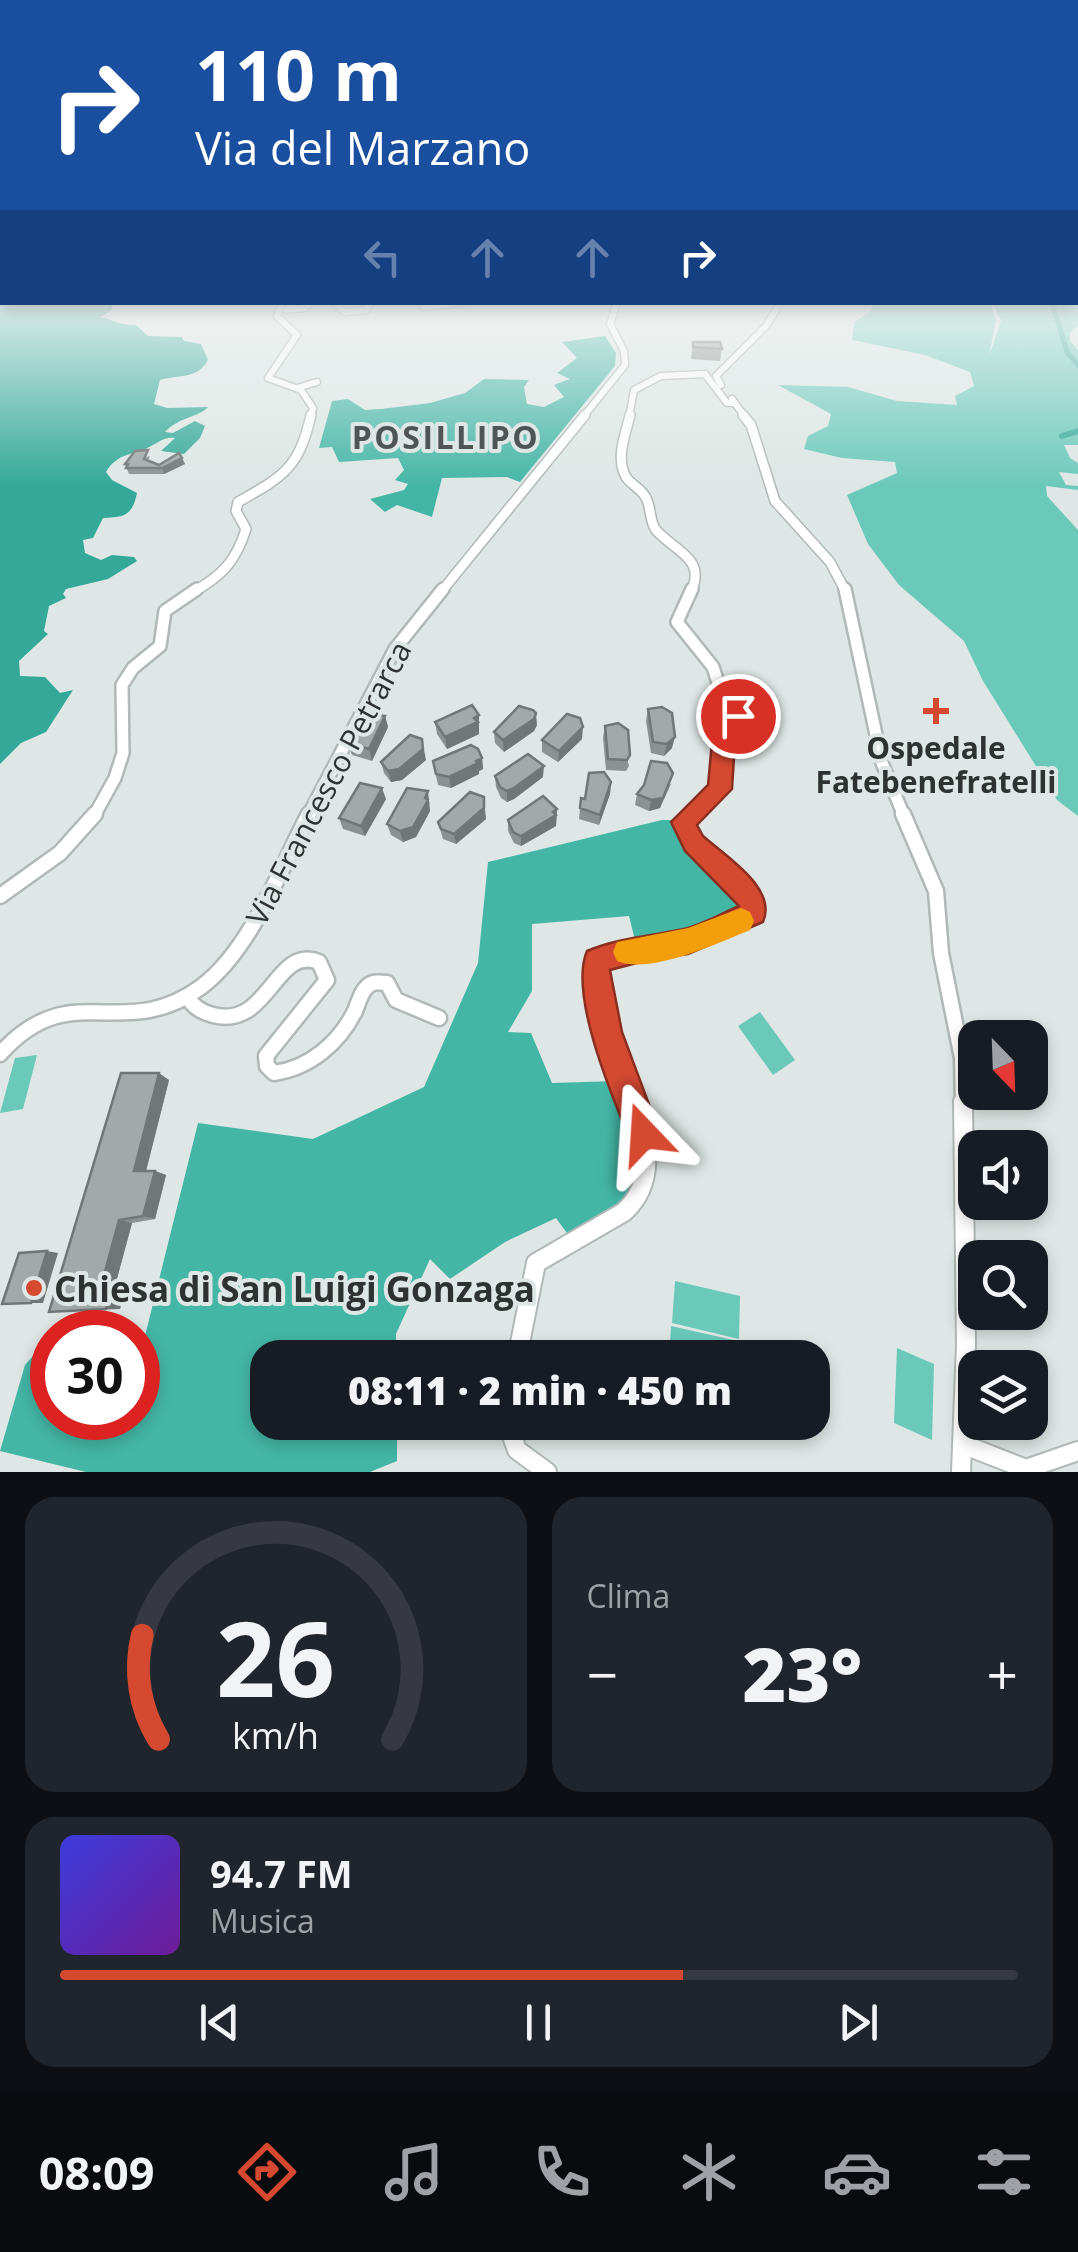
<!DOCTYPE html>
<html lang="it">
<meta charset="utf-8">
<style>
body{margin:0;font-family:"Open Sans",sans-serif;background:#20242c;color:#f1f3f6;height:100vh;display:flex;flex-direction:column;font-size:38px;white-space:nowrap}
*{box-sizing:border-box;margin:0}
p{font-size:32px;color:#9ea1a6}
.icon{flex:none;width:55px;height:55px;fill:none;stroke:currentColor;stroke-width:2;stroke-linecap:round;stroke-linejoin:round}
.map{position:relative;height:1472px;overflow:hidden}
.sheet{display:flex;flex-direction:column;gap:25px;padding:25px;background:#0d0f14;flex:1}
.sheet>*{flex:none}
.top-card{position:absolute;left:0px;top:0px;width:1080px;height:305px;box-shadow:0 5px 15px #0003;background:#1a4fa0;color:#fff;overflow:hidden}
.needle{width:65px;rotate:157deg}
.buttons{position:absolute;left:958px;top:1020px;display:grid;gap:20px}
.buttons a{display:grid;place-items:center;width:90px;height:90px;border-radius:20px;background:#171b24;box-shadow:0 5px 15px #0003;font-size:50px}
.speed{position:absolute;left:30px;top:1310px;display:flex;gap:20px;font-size:50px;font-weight:700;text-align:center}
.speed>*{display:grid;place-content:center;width:130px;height:130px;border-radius:50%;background:#171b24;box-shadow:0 5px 15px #0003;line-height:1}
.speed .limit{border:15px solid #d22;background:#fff;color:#111}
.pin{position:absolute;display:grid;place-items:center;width:85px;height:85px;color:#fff;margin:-42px;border:5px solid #fff;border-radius:50%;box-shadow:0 2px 10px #0007}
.me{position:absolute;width:110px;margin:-55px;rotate:340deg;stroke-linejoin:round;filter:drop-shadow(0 0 8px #0008)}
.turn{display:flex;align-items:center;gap:35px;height:210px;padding:0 30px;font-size:45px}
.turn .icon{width:130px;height:130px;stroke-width:2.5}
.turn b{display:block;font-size:70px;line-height:85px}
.lanes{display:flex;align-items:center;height:95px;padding:0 30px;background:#0003;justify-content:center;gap:50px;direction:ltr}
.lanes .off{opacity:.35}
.big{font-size:75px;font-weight:800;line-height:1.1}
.sheet .card{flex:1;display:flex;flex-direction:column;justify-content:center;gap:15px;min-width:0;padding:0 35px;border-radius:30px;background:#20242c}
.sheet .dial{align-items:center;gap:0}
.dial svg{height:260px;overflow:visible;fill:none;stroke:#363941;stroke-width:7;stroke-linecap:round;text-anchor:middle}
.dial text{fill:#f1f3f6;stroke:none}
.song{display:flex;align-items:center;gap:30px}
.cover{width:120px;height:120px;border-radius:15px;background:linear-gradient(135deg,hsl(240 70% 55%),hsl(280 70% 35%))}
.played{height:10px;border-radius:5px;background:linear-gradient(90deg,#d54931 65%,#363941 65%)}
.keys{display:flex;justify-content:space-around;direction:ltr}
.heat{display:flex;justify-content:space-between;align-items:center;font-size:55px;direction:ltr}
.sheet .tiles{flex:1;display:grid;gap:25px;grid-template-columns:1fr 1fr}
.card:last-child{grid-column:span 2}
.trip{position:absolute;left:250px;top:1340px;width:580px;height:100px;border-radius:30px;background:#171b24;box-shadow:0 5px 15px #0003;font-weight:800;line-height:100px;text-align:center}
.dock{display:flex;height:160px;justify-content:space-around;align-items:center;background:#090b0e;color:#9ea1a6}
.dock .icon{width:70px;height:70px}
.dock .on{color:#d54931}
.dock b{font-size:45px;color:#f1f3f6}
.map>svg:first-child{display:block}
.green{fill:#6bc9ba}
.forest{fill:#44b6a6}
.water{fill:#34a999}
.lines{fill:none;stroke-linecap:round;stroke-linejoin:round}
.canal-far1{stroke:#34a999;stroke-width:5}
.canal{stroke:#34a999;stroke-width:6}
.minor-far4-casing{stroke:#b1b9b7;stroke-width:9}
.minor-far3-casing{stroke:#b1b9b7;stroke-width:12}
.minor-far2-casing{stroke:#b1b9b7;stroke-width:16}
.minor-far1-casing{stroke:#b1b9b7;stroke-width:19}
.minor-casing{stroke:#b1b9b7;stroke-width:22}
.minor-far4{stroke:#fff;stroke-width:6}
.minor-far3{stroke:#fff;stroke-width:9}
.minor-far2{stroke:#fff;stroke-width:11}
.minor-far1{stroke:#fff;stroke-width:14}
.minor{stroke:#fff;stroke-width:18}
.wall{fill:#8b9291}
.shaded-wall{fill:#717776}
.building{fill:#a2aaa9;stroke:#717776;stroke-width:2.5}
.route{fill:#d54931;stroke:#8a2f20;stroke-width:2.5}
.slow{fill:#f59e0b}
.poi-dot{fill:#d54931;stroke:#dee7e5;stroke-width:4}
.labels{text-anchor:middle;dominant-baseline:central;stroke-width:8;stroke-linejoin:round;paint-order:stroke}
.poi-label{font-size:30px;font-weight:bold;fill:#2e3231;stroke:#dee7e5}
.street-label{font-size:30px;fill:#2e3231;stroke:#dee7e5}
.far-district-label{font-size:32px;font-weight:bold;letter-spacing:2.5px;fill:#4e5554;stroke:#dee7e5}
.near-poi-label{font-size:35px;font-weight:bold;fill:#2e3231;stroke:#dee7e5;text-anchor:start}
</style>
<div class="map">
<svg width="1078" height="1472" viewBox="0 0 1078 1472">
<rect width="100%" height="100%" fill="#dee7e5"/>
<path class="green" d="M1078,302v23l-8,8v8l8,9v95h-14l6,13 8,5v11l-19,-2 7,13 12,1v4l-32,-4 1,10 31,34v286l-21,-16 -74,-119 -19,-40 -65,-56 -31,-41 -21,-49 50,-22 -2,-11 -53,-4 -38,-9 4,-13 20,-10 3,-12 -53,-29 70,2 49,14 60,4 -2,-9 19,-10 -4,-14 -45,-17 -73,-15 2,-18 16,-10 4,-9h116l6,18 -7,35 12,-35 -8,-18h54l12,9 -6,-9z
M760,1012l35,48 -22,15 -35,-49z
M37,1055l-14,54 -23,4 15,-55z
M675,1281l65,15 -1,43 -67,-16z
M671,1326l67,15v16h-69z
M897,1348l37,16 -2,76 -38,-17z"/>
<path class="forest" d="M605,336l11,17 -1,13 -95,116 -13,-5 -65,1 -10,39 -35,-12 -12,7 -15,-13 34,-9 4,-6 -13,-4 9,-10 -6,-12 -59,4 -7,-15 -13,1 13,-47 16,-2 17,11 16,-1 49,-6 35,-10 19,-14 45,1 -5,7 3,17 17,3 20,-10 -10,-12 16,-6 -13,-6 20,-15 -15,-16z
M662,820h9l20,27 56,53 3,8 -4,7 -34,8 -26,15 -50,6 -7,-28 -97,8v67l-24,41 23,1 21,50 65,-2c11,34 36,83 13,116 -12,16 -44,28 -61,39l-13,-18 -51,24 -55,37 -20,-20 -34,75v23l-128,1v64l129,1v38l-27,11h-284l-86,-21 25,-86 21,-24 6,2v75h86v-67l5,-7 55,-221 115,16 111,-52 54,-124 10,-101z"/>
<path class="water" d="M0,280l2,22 108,1 3,1 -2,7 -11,6c12,2 21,9 36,8l12,11 34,1 2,4 17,3 7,16c-11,20 -29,14 -48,20l-6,24 13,4 41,-1c-10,11 -28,9 -43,25l8,1 22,-12 10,5 -5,12 -16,16 -23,-3 14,-13c-12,-1 -13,3 -24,8 -18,10 -33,6 -45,26l6,8 25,13c-5,23 -12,24 -34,25l-10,20 -10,2 2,13 16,7 11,-5 22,2 3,4 -29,18 -42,10 -3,5 3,4 -17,8 -5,25 4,3 -29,27 1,15 25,1 15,16 13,-3 -27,42 -25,11 -21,21z"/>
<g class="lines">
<path class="canal-far1" d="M1052,302l15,50 11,13"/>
<path class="canal" d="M1062,436l16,-5"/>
<g class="minor-far4-casing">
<path id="minor-far4" d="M283,302l-6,14 20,19 -29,43 33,12 12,18 -2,9
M294,302l-8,8 19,-2 6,-6
M334,302l11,10 21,-2 6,-8
M421,302l3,5 44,-5
M721,385l-5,-9 50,-50 15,-24
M297,388l20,-6
M732,399l13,18
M583,417l42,-52 -1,-14 -14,-27 7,-22
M629,417l5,-27 27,-14 44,-2 22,29h8"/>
</g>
<g class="minor-far3-casing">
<path id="minor-far3" d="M630,415c-4,18 -15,43 -4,62 6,9 17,12 21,23 4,9 3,23 9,30 18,21 51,28 35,62
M743,415l8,10 24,76 55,61 16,30
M193,592c29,-16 43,-31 53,-63l-10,-18 2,-9c46,-26 61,-34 73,-87
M441,592l144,-177"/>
</g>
<g class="minor-far2-casing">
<path id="minor-far2" d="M845,589l37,174 22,53
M94,816l21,-38 8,-25 -1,-68 11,-17 27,-22 5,-35 32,-22
M308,816l87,-167 48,-60
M691,816l29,-27 4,-46 13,-27 -17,-27 -7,-22 -36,-45 15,-33"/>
</g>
<g class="minor-far1-casing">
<path id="minor-far1" d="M903,814l33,77 5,62 21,105 1,46
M0,896l60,-43 35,-39
M187,997c7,10 14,15 26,18 56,15 62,-71 106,-53l8,18 -61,76 1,10 7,7c36,-5 65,-30 81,-62 3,-7 5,-16 10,-22 6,-8 13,-7 22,-6l9,17 43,18
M0,1054c71,-80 122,-9 201,-67 50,-37 79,-118 108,-173
M635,1104c-16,-48 -38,-93 -38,-144 46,-14 124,-17 158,-51l-3,-11 -58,-54 -10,-21 10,-9"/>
</g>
<g class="minor-casing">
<path id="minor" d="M517,1358l19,-95 88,-51c33,-30 23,-72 10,-110
M507,1422l10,28 30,22
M962,1444l64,25 52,-18
M961,1472l5,-127 -3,-243"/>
</g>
<use href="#minor-far4" class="minor-far4"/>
<use href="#minor-far3" class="minor-far3"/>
<use href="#minor-far2" class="minor-far2"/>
<use href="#minor-far1" class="minor-far1"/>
<use href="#minor" class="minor"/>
</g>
<path class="wall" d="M693,342l29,7 -2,12 -29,-2z
M150,456l-2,4 11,5 23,-7 3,6 -21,10h-35l-4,-10z
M648,709l24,39 -8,8 -13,-3 -5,-32z
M479,715v19l-32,15 -10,-15 -2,-12z
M385,716l3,11 -16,34 -20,-6 -4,-12z
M618,723l11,43 -3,5 -20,-1 -3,-32 2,-12z
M537,725l-3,6 -30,21 -9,-9 -1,-11z
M582,739l-24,23 -16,-10v-12z
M482,758l1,11 -4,2v3l-28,14 -13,-3 -5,-24z
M426,760l-24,20 -11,2 -7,-9 -3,-11z
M495,776l48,1 -29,22 -7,3 -6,-4 -5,-11z
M611,782l-1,12 -11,31 -20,-6 1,-11 5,-9z
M671,784l-11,24 -11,3 -14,-6 2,-11z
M484,797l2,22 -30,25 -13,-5 -5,-17z
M386,799l-21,37 -22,-7 -4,-11z
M430,802l-1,3 1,6 -14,26 -13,5 -12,-7 -4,-11z
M557,809l-1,17 -35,20 -7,-3 -6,-12v-11z
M169,1080l-23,91h9l11,4 -11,44 -23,4 -17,63 10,1 -5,22 -71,3z"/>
<path class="shaded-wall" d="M182,458l3,6 -21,10 -2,-6z
M536,713l1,12 -3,6 -30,21 -1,-12z
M479,715v19l-32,15 -2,-12z
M385,716l3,11 -16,34 -3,-12z
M583,727l-1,12 -24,23 1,-11z
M675,737l-3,11 -8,8 3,-12z
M422,739l4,21 -24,20 -11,2 -3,-11z
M482,758l1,11 -4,2v3l-28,14 -2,-11z
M544,766l-1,11 -29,22 -7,3v-11z
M673,773l-13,35 -11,3 2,-11z
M611,782l-1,12 -11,31 1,-10z
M382,788l4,11 -21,37 -4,-10z
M428,791l2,20 -14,26 -13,5 -3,-11z
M484,808l2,11 -30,25 -2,-10z
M557,809l-1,17 -35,20v-10z
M159,1073l10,7 -24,95 -11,-4z
M155,1171l11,4 -11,44 -12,-3z
M119,1220l13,3 -17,63h-14z
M47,1251l11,2 -15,50h-12z
M112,1286l13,1 -5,22h-14z"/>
<path class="building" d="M693,342h27l2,7 -29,-2z
M148,450l-4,9 15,6 20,-12 3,5 -20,10h-36l2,-4h-3l10,-13z
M472,705l7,10 -5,3 4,4 -33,15 -10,-15z
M519,706l14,4 3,3 -2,6 -31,21 -9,-8z
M662,707l10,6 3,24 -8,7 -14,-2 -5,-33z
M363,713l22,3 -16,33 -21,-6z
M567,714l13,4 3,9 -24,24 -17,-11z
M618,723l10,7 2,25 -3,5 -19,-1 -3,-33z
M410,735l12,4 1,10 -24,20 -11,2 -7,-9z
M471,745l7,4 4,9 -6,3 2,2 -29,14 -13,-3 -3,-13z
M528,754l16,12 -30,22 -7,3 -7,-4 -5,-11z
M651,761l16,2 6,10 -10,25 -12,2 -14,-6 7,-9z
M604,772l7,10 -11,33 -20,-7 1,-10 4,1 4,-26z
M360,783l22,5 -21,38 -22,-8z
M407,788l21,3 -3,7 3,2 -15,27 -13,4 -13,-7z
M470,792l14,5v11l-30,26 -13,-5 -3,-7z
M543,796l14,13 -4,3 3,3 -35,21 -8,-4 -5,-12z
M121,1073h38l-25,98h21l-12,45 -24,4 -18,66h11l-6,23 -57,3z
M47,1251l-16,52 -29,1 17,-51z"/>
<linearGradient id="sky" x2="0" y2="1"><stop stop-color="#60b0c8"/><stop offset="0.58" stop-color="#f0f4f3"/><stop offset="1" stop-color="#f0f4f3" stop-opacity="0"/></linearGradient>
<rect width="1078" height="486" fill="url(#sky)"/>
<path class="route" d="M738,708l11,8 -14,26 -3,47 -35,36 6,11c22,20 75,52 60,86l-75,32 -36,5 -42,11 12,62 38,102 -5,11 -11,5 -12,-5c-18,-44 -64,-150 -45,-194 33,-14 67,-15 101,-23 17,-5 35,-15 51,-22l-54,-55 -14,-29 37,-37 4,-43 18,-32z"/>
<path class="slow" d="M741,908l9,4 4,9 -4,9c-32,13 -100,45 -133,31l-4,-9 4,-10 71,-14z"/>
<g class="poi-dot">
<path d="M931 696h10v10h10v10h-10v10h-10v-10h-10v-10h10z"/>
<circle cx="34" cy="1288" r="10"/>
</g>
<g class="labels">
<g class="poi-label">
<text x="936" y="747">Ospedale<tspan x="936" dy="34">Fatebenefratelli</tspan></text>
</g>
<g class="street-label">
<text transform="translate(328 783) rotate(-62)">Via Francesco Petrarca</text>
</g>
<g class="far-district-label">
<text x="446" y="436">POSILLIPO</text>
</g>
<g class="near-poi-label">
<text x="54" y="1288">Chiesa di San Luigi Gonzaga</text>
</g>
</g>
</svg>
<div class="buttons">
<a><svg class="needle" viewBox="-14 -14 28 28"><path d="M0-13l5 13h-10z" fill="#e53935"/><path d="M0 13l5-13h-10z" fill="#9ea1a6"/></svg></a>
<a><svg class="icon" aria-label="sound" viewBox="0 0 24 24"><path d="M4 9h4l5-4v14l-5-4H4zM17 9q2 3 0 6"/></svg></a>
<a><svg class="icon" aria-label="search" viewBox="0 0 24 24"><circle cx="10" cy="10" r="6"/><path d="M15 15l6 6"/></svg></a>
<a><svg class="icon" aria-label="layers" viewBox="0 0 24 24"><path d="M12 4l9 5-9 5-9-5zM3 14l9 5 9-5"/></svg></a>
</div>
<div class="speed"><div class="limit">30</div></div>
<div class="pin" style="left:738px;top:716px;background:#d93025"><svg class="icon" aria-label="arrive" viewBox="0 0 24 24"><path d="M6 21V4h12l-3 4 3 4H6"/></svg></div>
<svg class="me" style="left:644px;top:1134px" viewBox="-20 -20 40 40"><path d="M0-17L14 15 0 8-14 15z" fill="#d54931" stroke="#fff" stroke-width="4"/></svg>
<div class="trip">08:11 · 2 min · 450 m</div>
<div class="top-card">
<div class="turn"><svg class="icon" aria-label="right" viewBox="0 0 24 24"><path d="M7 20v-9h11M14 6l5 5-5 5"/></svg><div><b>110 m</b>Via del Marzano</div></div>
<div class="lanes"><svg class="icon off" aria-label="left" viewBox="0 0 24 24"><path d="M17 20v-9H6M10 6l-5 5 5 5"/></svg><svg class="icon off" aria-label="ahead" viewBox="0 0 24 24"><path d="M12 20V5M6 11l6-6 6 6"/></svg><svg class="icon off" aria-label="ahead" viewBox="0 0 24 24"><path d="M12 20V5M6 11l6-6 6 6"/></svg><svg class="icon" aria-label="right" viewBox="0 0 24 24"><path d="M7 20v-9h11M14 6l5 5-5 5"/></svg></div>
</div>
</div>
<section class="sheet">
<div class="tiles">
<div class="card dial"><svg viewBox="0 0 100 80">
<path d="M14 69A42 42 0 1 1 86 69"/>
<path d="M14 69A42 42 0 0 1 9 37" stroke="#d54931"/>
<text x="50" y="56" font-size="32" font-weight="700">26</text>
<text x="50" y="72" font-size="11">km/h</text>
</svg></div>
<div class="card"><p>Clima</p>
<div class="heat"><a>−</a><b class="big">23°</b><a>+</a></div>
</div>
<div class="card">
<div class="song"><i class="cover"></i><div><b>94.7 FM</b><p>Musica</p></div></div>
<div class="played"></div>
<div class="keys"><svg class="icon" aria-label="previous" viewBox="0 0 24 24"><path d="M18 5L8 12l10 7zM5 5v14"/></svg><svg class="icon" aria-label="pause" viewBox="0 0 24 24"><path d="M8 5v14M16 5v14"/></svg><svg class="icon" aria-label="next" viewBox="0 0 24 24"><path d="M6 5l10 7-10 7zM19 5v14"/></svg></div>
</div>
</div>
</section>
<nav class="dock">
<b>08:09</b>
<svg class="icon on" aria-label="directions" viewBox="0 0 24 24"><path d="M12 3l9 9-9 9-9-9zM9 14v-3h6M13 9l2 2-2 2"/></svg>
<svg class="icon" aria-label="music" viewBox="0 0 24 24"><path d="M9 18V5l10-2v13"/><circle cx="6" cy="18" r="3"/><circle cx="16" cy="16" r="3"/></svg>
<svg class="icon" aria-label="phone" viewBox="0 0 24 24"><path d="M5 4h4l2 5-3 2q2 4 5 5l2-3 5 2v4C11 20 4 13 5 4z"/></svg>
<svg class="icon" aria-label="climate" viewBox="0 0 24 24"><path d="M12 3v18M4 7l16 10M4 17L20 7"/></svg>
<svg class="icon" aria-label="car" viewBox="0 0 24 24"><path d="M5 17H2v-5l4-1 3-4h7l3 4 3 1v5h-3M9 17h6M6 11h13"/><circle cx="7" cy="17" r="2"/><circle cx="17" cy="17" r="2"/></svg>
<svg class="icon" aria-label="filters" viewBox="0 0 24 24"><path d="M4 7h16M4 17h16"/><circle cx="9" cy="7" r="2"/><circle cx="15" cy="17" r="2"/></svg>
</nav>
